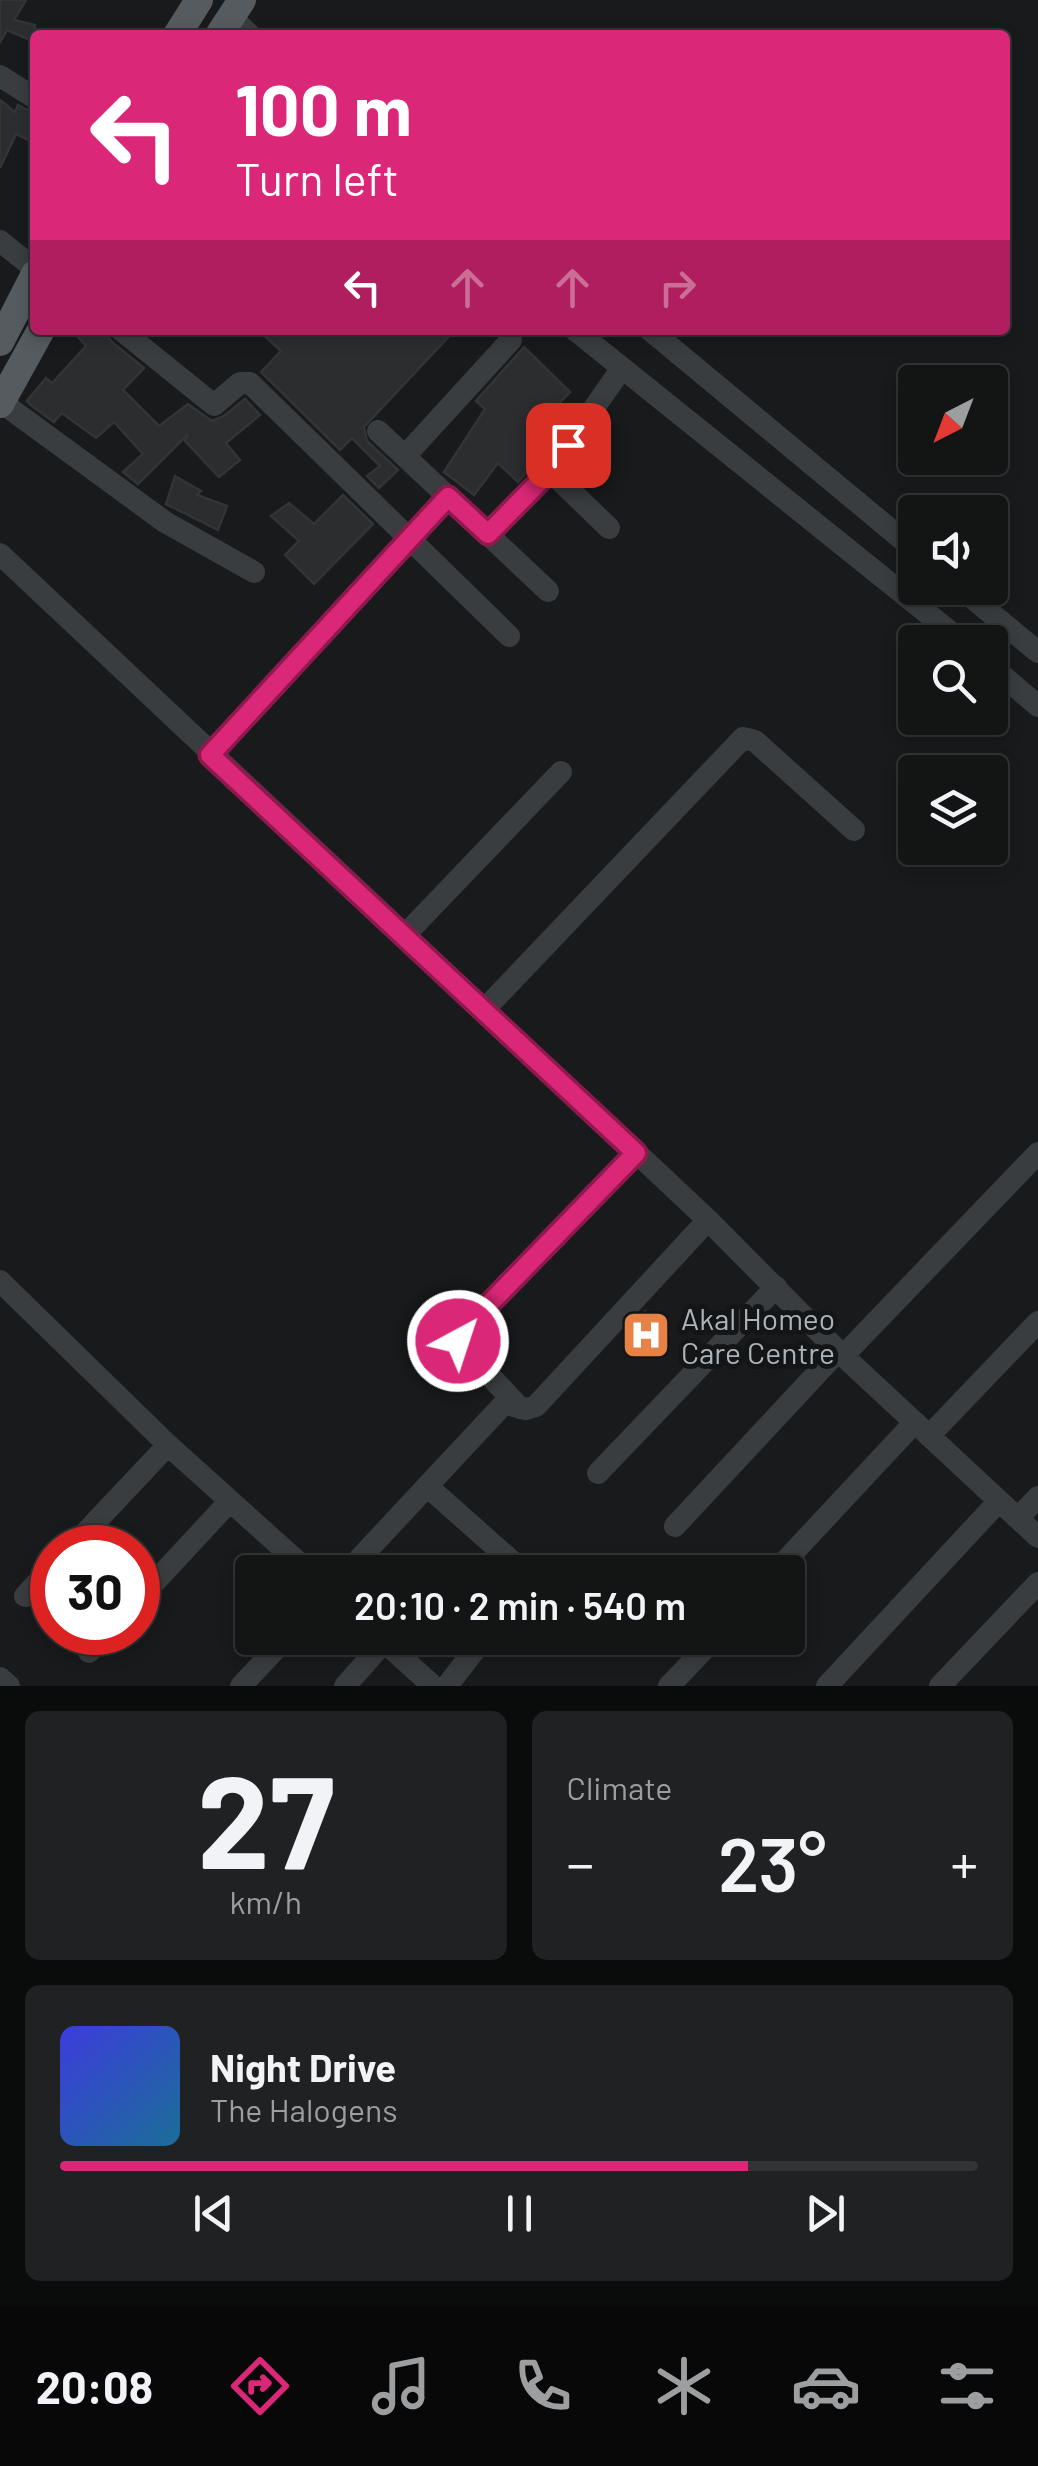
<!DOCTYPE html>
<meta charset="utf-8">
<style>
body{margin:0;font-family:Barlow,sans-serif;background:#202122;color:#f1f3f6;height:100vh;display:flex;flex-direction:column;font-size:38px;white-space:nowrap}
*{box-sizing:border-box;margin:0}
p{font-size:32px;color:#9d9ea0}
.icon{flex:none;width:55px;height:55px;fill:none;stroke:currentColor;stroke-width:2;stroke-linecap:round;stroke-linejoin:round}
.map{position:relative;height:1686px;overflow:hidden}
.details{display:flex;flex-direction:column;gap:25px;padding:25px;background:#0a0b0b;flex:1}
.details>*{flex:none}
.top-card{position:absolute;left:30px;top:30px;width:980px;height:305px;border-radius:10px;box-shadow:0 5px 15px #0003,0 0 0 2px #323334;background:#db2777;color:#fff;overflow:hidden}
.needle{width:65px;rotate:222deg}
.buttons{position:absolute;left:898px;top:365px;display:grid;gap:20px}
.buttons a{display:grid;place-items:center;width:110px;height:110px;border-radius:10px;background:#131414;box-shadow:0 5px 15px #0003,0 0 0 2px #323334;font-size:50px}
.speed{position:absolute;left:30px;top:1525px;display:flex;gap:20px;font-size:50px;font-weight:700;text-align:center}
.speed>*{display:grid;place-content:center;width:130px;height:130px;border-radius:50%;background:#131414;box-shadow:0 5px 15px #0003,0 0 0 2px #323334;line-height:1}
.speed .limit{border:15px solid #d22;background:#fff;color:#111}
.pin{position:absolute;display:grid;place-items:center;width:85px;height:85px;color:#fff;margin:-42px;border-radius:20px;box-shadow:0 5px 15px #0006}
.me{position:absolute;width:110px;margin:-55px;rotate:40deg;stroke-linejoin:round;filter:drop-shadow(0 0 8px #0008)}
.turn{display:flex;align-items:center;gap:35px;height:210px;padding:0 40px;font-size:45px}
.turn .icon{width:130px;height:130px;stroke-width:2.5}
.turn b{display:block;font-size:70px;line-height:85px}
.lanes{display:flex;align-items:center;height:95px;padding:0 40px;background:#0003;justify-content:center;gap:50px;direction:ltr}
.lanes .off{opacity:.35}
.big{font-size:75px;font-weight:600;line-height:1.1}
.details .card{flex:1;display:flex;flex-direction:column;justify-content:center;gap:15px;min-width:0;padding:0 35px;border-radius:15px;background:#202122}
.details .dial{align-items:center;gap:0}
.dial b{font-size:130px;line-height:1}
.song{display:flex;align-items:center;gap:30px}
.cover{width:120px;height:120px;border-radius:15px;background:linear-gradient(135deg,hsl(240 70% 55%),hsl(200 70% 35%))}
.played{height:10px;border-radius:5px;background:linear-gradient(90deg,#db2777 75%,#323334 75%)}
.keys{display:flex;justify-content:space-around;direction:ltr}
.heat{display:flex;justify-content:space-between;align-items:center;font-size:55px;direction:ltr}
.details .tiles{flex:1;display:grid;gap:25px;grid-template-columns:1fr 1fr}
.card:last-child{grid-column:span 2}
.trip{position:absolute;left:235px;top:1555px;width:570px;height:100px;border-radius:10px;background:#131414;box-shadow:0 5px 15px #0003,0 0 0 2px #323334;font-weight:600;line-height:100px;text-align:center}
.menu{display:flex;height:160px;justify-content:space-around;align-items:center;background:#080808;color:#9d9ea0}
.menu .icon{width:70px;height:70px}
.menu .current{color:#db2777}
.menu b{font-size:45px;color:#f1f3f6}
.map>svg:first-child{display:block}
.building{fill:#2c2d2f;stroke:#333437;stroke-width:2.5}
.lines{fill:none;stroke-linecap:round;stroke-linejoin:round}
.minor{stroke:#3a3d40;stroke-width:22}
.major{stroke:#565b5f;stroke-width:28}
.route-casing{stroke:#8e194d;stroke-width:25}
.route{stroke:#db2777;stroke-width:18}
.labels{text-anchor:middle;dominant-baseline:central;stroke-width:10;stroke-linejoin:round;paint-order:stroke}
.poi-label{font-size:30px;fill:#acb4ba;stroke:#141516;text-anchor:start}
</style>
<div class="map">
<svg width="1038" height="1686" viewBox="0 0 1038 1686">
<rect width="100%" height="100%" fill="#191a1b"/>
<path class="building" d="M0,0h26l-12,20 21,5v17l-28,-12 -7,12z
M0,100l15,12 3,-7 17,9v29l-19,-9 -16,34z
M72,330h31l9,12 32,26 -21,22 36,36 29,-22 24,17 12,-5 21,-17 15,16 -34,28 14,17 -21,17 -34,-36 3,-7 -50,50 -15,-12 20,-18 -29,-32 -18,16 -34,-25 -8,9 -22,-16 -5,-5 19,-23 6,5 34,-37z
M258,330h197l-91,97 3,14 31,29 -19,18 -12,-12 13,-10 -28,-28 -12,12 -79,-78 20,-21z
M524,347l46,45 -22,23 11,17 -21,29 -20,21 -20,-19 -24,32 -30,-23 41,-63 -9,-8z
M175,476l26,15 -4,4 30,11 -9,24 -52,-26z
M343,495l30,29 -59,60 -29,-29 14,-14 -28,-25 18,-13 25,21z
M645,1311l24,23 -20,22 -25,-23z"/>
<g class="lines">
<path class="minor" d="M231,17l19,18
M0,76l35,22
M0,241l35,28
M121,330l93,75 26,-22h10l259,253
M575,330l388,312
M650,330l265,220
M1,402l164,120 89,50
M378,431l170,160
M405,456l106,-116
M550,471l59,57
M488,534l62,-63 72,-103
M0,554l708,666 130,131 200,186
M960,588l78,64
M990,665l48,41
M210,755l238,-258
M404,936l157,-164
M483,1011l260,-273 12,3 99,89
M0,1281l168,164 141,127
M843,1356l195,-203
M520,1408l-58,-62 -3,-10 177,-183
M929,1436l109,-114
M598,1473l178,-186
M427,1486l97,86
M1018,1518l20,-21
M675,1526l163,-175
M71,1548l97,-103
M347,1572l154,-165 6,-3 19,5 10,-3 172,-186
M775,1572l140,-150
M25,1596l27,-29
M138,1600l91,-98
M380,1638l53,48
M89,1652l19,-20
M0,1678l9,8
M241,1686l45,-48
M345,1686l40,-45
M447,1686l37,-48
M669,1686l46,-48
M827,1686l172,-185
M940,1686l98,-103"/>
<path class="major" d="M177,35l22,-35
M219,35l23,-35
M0,342l35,-68
M0,404l41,-74"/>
</g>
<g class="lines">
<g class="route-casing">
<path id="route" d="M458,1341l4,-9 174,-179 -426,-398 238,-258 40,37 62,-63 18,-26"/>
</g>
<use href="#route" class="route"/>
</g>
<defs>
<g id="hospital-square" transform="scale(2.5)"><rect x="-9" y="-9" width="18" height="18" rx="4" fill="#e68246" stroke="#141516"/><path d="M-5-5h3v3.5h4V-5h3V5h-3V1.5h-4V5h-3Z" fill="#fff"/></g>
</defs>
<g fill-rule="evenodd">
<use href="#hospital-square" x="646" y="1335"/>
</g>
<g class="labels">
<g class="poi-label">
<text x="681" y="1318">Akal Homeo<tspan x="681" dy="34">Care Centre</tspan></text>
</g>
</g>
</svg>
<div class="buttons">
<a><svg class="needle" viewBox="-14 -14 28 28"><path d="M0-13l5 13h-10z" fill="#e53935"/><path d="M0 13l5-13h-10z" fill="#9d9ea0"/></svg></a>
<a><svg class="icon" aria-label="sound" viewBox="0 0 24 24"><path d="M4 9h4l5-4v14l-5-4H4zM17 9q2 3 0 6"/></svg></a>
<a><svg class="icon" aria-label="search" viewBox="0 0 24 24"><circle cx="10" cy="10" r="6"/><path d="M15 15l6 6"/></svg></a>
<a><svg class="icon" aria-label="layers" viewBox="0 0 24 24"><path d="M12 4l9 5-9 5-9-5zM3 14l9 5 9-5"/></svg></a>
</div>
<div class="speed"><div class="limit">30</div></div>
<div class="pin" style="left:568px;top:445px;background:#d93025"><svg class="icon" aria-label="arrive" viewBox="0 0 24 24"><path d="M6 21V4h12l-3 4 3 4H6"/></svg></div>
<svg class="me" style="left:458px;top:1341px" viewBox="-20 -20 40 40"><circle r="17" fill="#db2777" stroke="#fff" stroke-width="3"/><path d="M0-11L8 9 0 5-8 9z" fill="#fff"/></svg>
<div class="trip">20:10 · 2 min · 540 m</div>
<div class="top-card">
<div class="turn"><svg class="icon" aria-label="left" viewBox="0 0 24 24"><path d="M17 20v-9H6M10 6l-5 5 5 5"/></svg><div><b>100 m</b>Turn left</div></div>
<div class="lanes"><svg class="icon" aria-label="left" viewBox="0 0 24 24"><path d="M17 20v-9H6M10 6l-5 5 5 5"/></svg><svg class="icon off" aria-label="ahead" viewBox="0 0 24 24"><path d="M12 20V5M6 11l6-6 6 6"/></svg><svg class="icon off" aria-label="ahead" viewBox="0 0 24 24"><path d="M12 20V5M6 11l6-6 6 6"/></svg><svg class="icon off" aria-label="right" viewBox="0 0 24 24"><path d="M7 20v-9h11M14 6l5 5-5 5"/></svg></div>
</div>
</div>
<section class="details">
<div class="tiles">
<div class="card dial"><b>27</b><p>km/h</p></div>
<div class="card"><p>Climate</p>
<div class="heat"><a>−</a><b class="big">23°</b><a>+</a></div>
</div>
<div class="card">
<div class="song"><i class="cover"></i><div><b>Night Drive</b><p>The Halogens</p></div></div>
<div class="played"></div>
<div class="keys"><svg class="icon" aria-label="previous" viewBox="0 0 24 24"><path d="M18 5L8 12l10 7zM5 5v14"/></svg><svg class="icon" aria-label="pause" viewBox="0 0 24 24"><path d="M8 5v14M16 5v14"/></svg><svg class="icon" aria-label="next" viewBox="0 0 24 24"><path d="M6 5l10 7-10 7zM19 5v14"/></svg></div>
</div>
</div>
</section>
<nav class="menu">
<b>20:08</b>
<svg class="icon current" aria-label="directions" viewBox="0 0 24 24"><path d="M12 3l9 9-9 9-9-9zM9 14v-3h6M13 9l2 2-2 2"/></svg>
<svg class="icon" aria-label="music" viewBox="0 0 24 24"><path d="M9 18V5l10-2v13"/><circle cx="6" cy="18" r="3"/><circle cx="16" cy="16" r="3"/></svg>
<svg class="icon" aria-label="phone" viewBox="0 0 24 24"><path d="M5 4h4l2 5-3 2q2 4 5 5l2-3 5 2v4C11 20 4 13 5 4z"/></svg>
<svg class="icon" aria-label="climate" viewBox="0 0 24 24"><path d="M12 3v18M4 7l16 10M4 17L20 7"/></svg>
<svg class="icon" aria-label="car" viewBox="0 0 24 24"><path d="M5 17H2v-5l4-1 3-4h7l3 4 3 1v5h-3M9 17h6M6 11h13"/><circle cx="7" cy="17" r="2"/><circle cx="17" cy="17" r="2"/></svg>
<svg class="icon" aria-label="filters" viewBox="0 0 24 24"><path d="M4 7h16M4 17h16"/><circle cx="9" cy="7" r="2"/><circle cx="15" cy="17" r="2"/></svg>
</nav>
